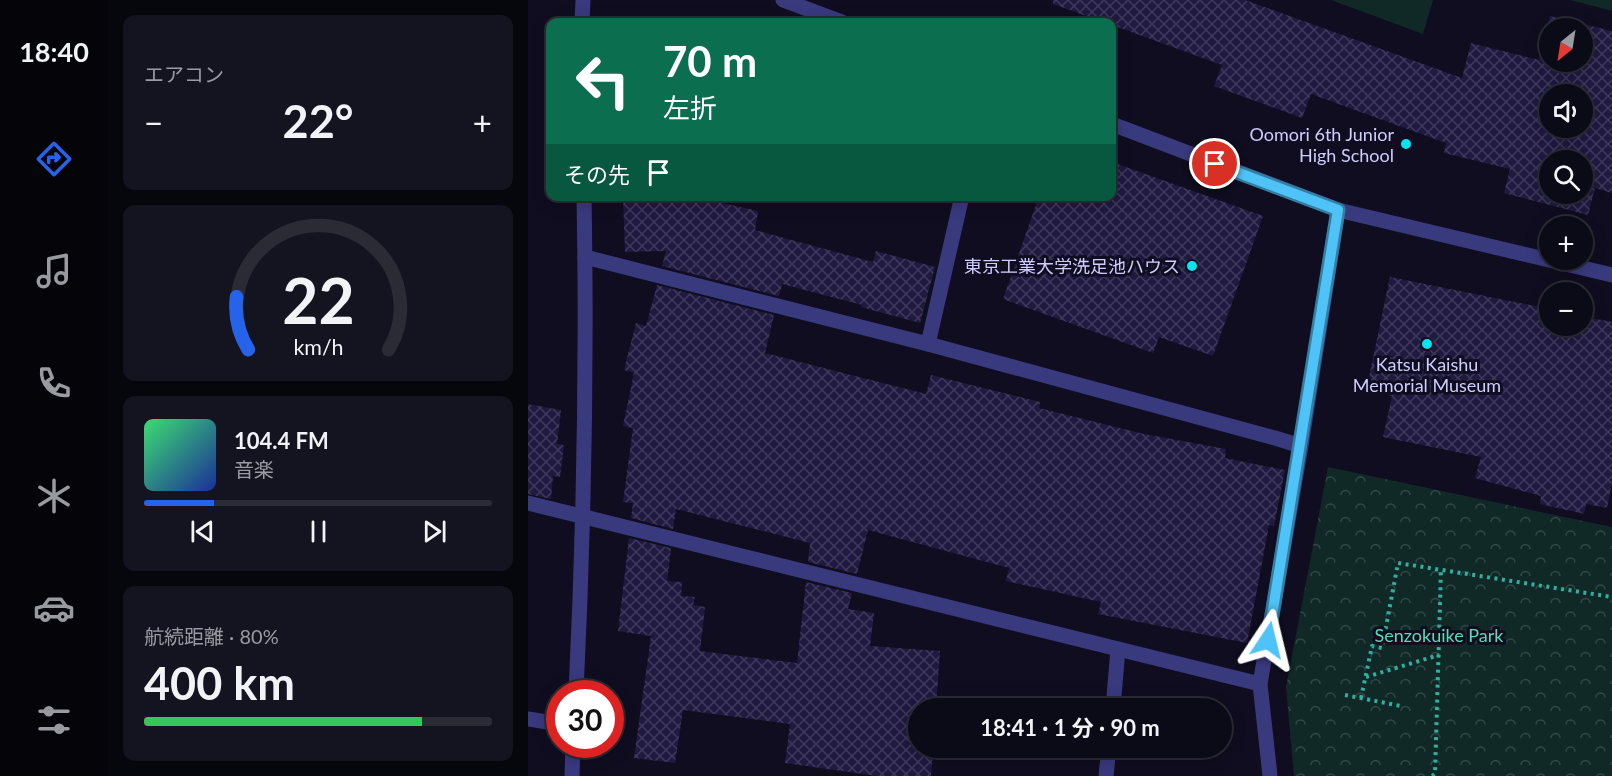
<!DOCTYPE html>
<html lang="ja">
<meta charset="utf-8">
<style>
body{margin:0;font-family:Lato,"Noto Sans JP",sans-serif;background:#141320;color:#f1f3f6;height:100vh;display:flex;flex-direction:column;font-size:22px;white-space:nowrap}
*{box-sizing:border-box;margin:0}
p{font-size:20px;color:#9a9aa1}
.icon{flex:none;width:33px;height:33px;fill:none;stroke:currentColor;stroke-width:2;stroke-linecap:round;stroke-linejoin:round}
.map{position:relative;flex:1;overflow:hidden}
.sheet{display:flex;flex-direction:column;gap:15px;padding:15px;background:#06060d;width:420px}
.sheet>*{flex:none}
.banner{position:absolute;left:18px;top:18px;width:570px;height:183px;border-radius:12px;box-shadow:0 3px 15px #0003,0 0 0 2px #2b2b36;background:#0b6e4f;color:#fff;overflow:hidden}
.needle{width:39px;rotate:210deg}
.tools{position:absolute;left:1011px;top:18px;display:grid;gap:12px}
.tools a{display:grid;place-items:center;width:54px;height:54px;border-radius:50%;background:#0b0a17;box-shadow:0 3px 15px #0003,0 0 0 2px #2b2b36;font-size:30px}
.speed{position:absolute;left:18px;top:680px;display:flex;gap:12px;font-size:30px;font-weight:700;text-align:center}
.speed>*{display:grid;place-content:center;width:78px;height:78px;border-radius:50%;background:#0b0a17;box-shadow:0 3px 15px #0003,0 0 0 2px #2b2b36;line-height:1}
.speed .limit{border:9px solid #d22;background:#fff;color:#111}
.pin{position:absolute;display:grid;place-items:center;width:51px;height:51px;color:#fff;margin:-26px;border:3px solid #fff;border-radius:50%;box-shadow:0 2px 6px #0007}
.me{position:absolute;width:66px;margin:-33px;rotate:10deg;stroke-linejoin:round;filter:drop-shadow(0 0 4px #0008)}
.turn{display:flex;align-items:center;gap:21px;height:126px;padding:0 18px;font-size:27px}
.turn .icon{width:78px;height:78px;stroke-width:2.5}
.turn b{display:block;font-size:42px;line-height:51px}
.then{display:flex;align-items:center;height:57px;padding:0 18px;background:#0003;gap:12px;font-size:22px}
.big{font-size:45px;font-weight:700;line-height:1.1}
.sheet .widget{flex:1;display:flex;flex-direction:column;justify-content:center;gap:9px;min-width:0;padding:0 21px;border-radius:12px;background:#141320}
.sheet .dial{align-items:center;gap:0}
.dial svg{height:156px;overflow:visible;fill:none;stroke:#2b2b36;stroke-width:7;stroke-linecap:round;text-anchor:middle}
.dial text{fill:#f1f3f6;stroke:none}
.song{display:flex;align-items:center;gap:18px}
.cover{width:72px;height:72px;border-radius:9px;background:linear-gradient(135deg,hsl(140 70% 55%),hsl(230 70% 35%))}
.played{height:6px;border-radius:3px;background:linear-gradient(90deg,#2563eb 20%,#2b2b36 20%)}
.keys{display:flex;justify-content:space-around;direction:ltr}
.heat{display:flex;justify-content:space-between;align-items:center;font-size:33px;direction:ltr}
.charge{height:9px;border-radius:4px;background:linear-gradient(90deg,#34c759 80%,#2b2b36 0)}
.trip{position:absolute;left:380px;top:698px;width:324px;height:60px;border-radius:30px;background:#0b0a17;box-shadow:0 3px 15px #0003,0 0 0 2px #2b2b36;font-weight:700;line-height:60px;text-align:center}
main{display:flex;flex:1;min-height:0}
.menu{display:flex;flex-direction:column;width:108px;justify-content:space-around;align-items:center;background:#040409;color:#9a9aa1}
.menu .icon{width:42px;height:42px}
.menu .current{color:#2563eb}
.menu b{font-size:27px;color:#f1f3f6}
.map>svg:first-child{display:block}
.park{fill:url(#park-crowns)}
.garden{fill:#102927}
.building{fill:url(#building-cross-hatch);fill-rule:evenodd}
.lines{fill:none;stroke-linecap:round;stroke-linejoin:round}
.path{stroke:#30afa1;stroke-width:4;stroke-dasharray:3 4.5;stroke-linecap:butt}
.service{stroke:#39397e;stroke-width:15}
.minor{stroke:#39397e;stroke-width:15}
.tertiary{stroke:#39397e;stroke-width:15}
.route-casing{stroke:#337fa1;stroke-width:15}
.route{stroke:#4fc3f7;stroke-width:10}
.poi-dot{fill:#05e4f1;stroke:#0f0d1f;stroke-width:2}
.labels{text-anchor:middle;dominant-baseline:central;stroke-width:6;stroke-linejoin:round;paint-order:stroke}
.poi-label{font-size:18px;fill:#d0ccfe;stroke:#0f0d1f;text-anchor:end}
.park-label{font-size:18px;fill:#5adcb6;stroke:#0f0d1f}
</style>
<main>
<nav class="menu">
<b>18:40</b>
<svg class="icon current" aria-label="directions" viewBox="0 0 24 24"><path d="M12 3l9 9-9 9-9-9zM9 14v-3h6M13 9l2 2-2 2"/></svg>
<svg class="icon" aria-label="music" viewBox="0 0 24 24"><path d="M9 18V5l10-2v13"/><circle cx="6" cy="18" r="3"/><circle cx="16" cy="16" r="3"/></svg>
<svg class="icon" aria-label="phone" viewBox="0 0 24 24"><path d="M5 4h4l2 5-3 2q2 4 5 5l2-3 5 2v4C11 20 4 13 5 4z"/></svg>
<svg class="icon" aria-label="climate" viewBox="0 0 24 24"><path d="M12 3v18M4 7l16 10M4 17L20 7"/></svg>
<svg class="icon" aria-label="car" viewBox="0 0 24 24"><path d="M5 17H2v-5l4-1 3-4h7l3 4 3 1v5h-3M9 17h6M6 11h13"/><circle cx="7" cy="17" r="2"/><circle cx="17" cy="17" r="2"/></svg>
<svg class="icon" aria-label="filters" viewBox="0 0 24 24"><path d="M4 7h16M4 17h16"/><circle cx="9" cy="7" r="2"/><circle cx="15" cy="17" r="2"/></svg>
</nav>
<section class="sheet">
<div class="widget"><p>エアコン</p>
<div class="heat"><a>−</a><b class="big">22°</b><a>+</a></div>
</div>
<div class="widget dial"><svg viewBox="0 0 100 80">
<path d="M14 69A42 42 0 1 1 86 69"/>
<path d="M14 69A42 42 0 0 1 8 42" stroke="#2563eb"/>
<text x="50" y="56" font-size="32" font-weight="700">22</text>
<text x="50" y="72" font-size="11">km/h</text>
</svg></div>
<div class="widget">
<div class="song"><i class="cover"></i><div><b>104.4 FM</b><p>音楽</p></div></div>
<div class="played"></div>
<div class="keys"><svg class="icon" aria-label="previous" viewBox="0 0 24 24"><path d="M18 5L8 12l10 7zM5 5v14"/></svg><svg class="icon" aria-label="pause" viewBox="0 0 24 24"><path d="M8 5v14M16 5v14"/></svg><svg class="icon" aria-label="next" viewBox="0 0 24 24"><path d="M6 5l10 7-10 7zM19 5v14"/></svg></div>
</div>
<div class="widget"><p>航続距離 · 80%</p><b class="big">400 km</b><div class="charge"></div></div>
</section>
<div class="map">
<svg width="1084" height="776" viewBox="0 0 1084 776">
<defs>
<pattern id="park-crowns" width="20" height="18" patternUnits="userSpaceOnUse" patternTransform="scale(1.5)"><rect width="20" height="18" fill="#102927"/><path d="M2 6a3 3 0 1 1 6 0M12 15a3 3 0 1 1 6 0" fill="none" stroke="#324747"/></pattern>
<pattern id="building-cross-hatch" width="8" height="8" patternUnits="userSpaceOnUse" patternTransform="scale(1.5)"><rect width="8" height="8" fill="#201940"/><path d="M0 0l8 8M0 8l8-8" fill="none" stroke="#3f395d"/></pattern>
</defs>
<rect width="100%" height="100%" fill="#0f0d1f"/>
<path class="park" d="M800,467l284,60v249h-318l-8,-89z"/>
<path class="garden" d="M803,0h102l-10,34z
M1042,0h42v11z"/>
<path class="building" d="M525,0h192l217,78 9,-35 68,17 11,-44 62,15v162l-17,-5 -7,27 -84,-22 6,-24 -66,-16 2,-10 -135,-49 -9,24 -88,-32 8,-21 -110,-40v-3h-9l-50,-18zM1022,28h32v34h-32zM1022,94h32v34h-32zM1022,160h32v34h-32z
M584,162l151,54 -50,140 -54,-19 -6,16 -150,-54 36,-103h73z
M95,196h69l66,15 -3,19 118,32 3,-11 59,16 -15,56 -59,-16 1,-2 -80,-21 -3,12 -117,-30 4,-15 -41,1z
M862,277l160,32v17h32v-10l30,6v160l-5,26 -21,-4 -2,10 -44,-10 1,-8 -66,-18 6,-21 -98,-20 9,-41 -26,-5z
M129,285l117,30 -9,38 161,41 5,-19 109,27 -1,6 105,26 82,15 -1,9 60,12 -11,56 -5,-1 -22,118 -149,-29 3,-12 -95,-21 3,-13 -141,-38 -11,44 -49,-12 2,-19 -134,-34 -3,20 -42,-11 2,-15 -10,-1 10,-74 -10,-2 11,-53 -10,-3 12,-47 10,3z
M0,404l33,6 -4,34 7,1 -4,32 -7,-1 -2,23 -23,-5z
M101,538l42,10 -4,33 15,1 -1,14 14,1 -2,8 12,2 -5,44 97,12 9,-81 46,11 -4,16 26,4 -4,33 70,5 -4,57h-18v39h15l-2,29h-54l-92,-13 5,-39 -107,-14 -8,53 -41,-5 17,-122 -33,-5z"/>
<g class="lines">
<path class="path" d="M838,677l73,-22
M817,695l56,11
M833,698l11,-52 10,2 16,-85 214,34
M904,776l3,-2 6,-204"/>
<path class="service" d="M400,344l34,-148
M585,708l5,-59
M0,719l32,5
M578,776l3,-29"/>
<path class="minor" d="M255,0l59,22
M584,124l226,86 274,65
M57,257l343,87 347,94 26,8
M0,503l732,181
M742,776l-10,-92 41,-238 37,-236"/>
<path class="tertiary" d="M54,22l1,-22
M48,693c8,-165 11,-331 8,-497
M44,776l1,-32"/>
</g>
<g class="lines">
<g class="route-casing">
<path id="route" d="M687,164l123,46 -70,430"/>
</g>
<use href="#route" class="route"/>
</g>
<g class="poi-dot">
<circle cx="878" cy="144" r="6"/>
<circle cx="664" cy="266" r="6"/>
<circle cx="899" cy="344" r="6"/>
</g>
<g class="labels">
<g class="poi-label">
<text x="866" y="134">Oomori 6th Junior<tspan x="866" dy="21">High School</tspan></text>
<text x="652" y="266">東京工業大学洗足池ハウス</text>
<text x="899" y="364" text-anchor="middle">Katsu Kaishu<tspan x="899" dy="21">Memorial Museum</tspan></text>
</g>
<g class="park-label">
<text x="911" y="635">Senzokuike Park</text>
</g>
</g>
</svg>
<div class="tools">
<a><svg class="needle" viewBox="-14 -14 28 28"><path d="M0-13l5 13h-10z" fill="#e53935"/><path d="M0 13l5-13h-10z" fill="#9a9aa1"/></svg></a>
<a><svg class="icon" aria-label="sound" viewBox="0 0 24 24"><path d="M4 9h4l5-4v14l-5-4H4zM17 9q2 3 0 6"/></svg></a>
<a><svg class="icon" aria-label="search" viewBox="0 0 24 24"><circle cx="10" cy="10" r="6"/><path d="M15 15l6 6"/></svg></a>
<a>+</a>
<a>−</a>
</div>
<div class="speed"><div class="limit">30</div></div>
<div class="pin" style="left:687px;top:164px;background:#d93025"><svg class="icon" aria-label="arrive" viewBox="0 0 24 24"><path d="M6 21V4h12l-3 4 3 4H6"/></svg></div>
<svg class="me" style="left:740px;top:640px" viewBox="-20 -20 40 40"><path d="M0-17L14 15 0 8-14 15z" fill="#4fc3f7" stroke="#fff" stroke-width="4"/></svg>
<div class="trip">18:41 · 1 分 · 90 m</div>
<div class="banner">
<div class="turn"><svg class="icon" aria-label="left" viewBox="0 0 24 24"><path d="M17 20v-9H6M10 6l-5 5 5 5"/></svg><div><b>70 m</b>左折</div></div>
<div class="then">その先<svg class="icon" aria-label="arrive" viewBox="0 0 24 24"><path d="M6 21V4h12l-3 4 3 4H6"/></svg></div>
</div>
</div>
</main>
